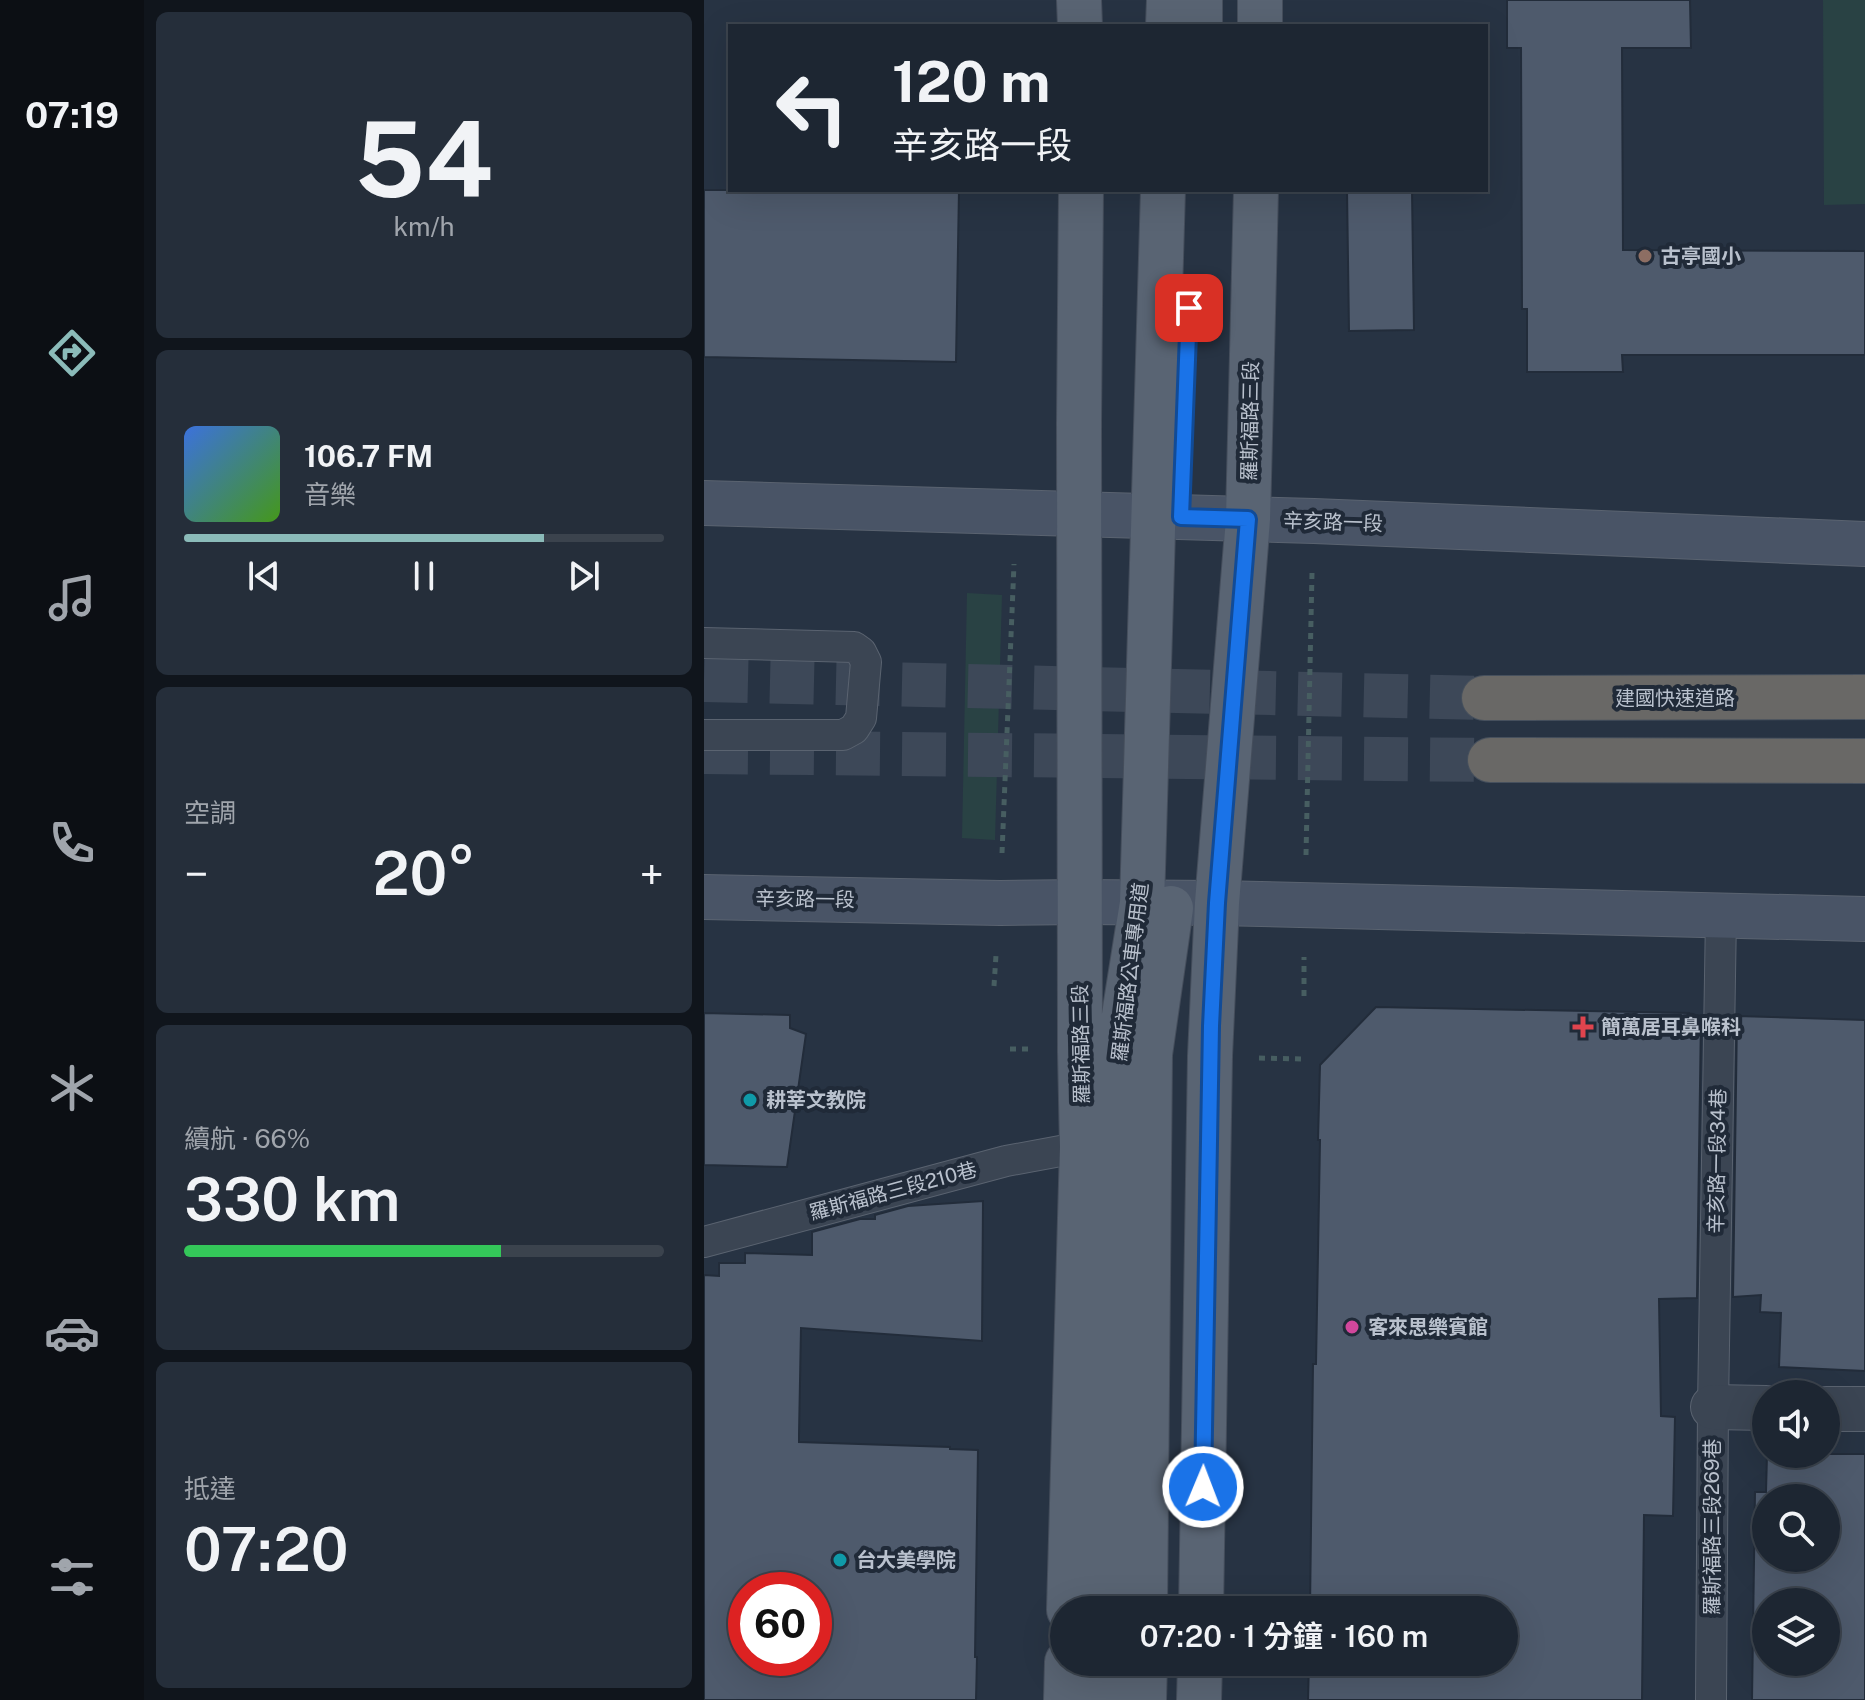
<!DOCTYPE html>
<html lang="zh-TW">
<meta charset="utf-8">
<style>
body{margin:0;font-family:"Public Sans","Noto Sans TC",sans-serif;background:#252e3a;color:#f1f3f6;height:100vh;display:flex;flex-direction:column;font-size:30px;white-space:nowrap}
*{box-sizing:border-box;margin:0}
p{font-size:26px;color:#a0a5ac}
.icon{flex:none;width:44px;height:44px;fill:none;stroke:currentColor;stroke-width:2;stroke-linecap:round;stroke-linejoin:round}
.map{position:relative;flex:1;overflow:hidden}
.drawer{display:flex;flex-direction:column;gap:12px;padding:12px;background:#10151c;width:560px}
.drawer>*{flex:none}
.guide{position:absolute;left:24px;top:24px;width:760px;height:168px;border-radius:0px;box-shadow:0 8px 32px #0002,0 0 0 2px #3b434d;background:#1d2632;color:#f1f3f6;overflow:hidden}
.tools{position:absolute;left:1048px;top:1380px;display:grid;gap:16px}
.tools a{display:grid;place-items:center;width:88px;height:88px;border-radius:50%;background:#1d2632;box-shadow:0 8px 32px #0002,0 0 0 2px #3b434d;font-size:40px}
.speed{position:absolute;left:24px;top:1572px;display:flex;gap:16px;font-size:40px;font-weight:700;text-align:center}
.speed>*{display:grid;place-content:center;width:104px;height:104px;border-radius:50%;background:#1d2632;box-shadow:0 8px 32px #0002,0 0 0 2px #3b434d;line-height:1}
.speed .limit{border:12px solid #d22;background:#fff;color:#111}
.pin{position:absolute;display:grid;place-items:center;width:68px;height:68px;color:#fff;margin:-34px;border-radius:16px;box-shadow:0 4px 12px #0006}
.me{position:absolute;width:88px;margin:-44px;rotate:1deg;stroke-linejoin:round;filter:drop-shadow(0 0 6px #0008)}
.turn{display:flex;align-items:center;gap:28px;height:168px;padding:0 32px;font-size:36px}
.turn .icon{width:104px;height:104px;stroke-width:2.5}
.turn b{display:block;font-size:56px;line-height:68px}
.big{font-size:60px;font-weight:600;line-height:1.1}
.drawer .widget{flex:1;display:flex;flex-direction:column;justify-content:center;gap:12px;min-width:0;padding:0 28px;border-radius:12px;background:#252e3a}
.drawer .dial{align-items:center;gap:0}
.dial b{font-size:104px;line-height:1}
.song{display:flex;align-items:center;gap:24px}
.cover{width:96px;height:96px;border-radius:12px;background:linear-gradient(135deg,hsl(220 70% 55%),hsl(100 70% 35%))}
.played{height:8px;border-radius:4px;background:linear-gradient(90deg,#8bbbb9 75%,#3b434d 75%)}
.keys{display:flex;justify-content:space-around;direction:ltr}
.heat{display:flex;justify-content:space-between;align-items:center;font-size:44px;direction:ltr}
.charge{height:12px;border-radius:6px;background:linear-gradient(90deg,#34c759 66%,#3b434d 0)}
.trip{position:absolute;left:346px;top:1596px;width:468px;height:80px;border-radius:40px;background:#1d2632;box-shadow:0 8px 32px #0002,0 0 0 2px #3b434d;font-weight:600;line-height:80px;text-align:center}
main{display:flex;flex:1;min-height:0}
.tab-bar{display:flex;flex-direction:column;width:144px;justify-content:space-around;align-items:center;background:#0c0f14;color:#a0a5ac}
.tab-bar .icon{width:56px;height:56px}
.tab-bar .selected{color:#8bbbb9}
.tab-bar b{font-size:36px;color:#f1f3f6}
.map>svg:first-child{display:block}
.green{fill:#294244}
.building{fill:#4e5a6c;stroke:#222c3a;stroke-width:2;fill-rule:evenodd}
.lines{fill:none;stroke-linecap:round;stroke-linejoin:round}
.trunk-tunnel{stroke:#3d4858;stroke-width:44;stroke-dasharray:44 22;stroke-linecap:butt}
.service-casing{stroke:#5a6370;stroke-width:32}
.minor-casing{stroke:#5a6370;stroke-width:46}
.secondary-casing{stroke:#5a6370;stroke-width:46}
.primary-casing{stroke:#454e5c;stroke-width:46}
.trunk-casing{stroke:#46505d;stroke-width:46}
.path{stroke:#475e61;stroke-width:5;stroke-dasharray:6 6;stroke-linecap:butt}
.service{stroke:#3b4553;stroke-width:30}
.minor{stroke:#3b4553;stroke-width:44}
.secondary{stroke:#495466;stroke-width:44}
.primary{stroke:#596473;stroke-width:44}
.trunk{stroke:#696866;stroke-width:44}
.route-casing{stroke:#114b97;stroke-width:20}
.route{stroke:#1a73e8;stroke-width:14}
.education-dot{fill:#8d6e63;stroke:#202a38;stroke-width:3}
.health-dot{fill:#e0444e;stroke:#202a38;stroke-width:3}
.culture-dot{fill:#0f9aa8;stroke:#202a38;stroke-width:3}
.hotel-dot{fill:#d1479c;stroke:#202a38;stroke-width:3}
.labels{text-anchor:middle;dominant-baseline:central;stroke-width:8;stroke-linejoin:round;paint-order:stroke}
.poi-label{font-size:20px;font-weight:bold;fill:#b9c1cd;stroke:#202a38;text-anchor:start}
.street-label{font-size:20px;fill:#b9c1cd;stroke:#202a38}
</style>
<main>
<nav class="tab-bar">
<b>07:19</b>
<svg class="icon selected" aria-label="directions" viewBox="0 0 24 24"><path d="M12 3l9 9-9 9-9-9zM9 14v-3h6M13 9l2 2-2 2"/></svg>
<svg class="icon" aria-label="music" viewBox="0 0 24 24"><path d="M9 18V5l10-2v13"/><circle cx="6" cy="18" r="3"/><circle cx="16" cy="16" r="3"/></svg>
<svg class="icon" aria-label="phone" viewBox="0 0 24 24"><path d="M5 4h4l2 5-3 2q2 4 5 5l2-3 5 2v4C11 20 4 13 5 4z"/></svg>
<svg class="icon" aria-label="climate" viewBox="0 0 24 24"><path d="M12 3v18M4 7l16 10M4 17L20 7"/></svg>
<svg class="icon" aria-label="car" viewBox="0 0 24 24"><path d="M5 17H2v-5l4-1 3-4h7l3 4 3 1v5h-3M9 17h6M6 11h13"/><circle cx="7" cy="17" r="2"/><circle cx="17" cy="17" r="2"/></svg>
<svg class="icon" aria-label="filters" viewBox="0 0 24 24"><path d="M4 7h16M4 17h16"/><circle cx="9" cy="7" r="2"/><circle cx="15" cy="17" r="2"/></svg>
</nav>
<section class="drawer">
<div class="widget dial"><b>54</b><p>km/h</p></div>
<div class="widget">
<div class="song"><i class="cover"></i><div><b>106.7 FM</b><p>音樂</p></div></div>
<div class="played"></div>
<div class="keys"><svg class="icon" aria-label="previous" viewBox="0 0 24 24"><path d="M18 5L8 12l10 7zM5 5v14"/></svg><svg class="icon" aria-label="pause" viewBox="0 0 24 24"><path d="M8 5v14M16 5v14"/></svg><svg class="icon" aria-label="next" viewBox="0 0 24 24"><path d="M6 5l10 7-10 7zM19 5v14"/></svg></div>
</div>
<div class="widget"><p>空調</p>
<div class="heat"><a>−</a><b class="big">20°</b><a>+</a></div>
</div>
<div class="widget"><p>續航 · 66%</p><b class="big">330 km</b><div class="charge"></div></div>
<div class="widget"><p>抵達</p><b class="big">07:20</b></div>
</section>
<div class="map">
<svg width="1161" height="1700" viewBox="0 0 1161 1700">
<rect width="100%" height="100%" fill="#273343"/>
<path class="green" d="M1119,0h42v204l-41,1z
M263,593l35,2 -7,245 -33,-2z"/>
<path class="building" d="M803,0h183l1,48h-69l1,202 242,1v104h-243l1,17h-96v-63h-5l-1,-261h-14z
M0,190h255l-3,172 -252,-5z
M643,190h65l2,140 -65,1z
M672,1007l313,6v2l12,1 -4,282 -38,1 2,117 14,1 -2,99 -29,-1 -2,185h-334l1,-38h195v-52h-194l3,-246h3l4,-224h-2l2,-75z
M0,1013l86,2v13l16,6 -19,133 -83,-2z
M1033,1016l128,4v351l-86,-4 2,-54 -21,-1 1,-17 -28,2z
M279,1201l-1,140 -181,-13 -2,107v7l151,5v2l28,1 -3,207h2l-1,43h-272v-425l15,1v-13h26v-10l67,2v-23l48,-13h15v-4l33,-9zM42,1590h68v68h-68z
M1063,1454h98v246h-113l3,-208h11zM1062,1498h60v60h-60zM1062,1602h60v60h-60z"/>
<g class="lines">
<path class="trunk-tunnel" d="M0,680l780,18
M0,752l786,8"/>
<g class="service-casing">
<path id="service" d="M0,643l150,4 7,5 5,10 -5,56 -7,11 -11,6h-139
M0,1242l302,-81 76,-14
M1007,1700l2,-293 8,-492"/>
</g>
<g class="minor-casing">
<path id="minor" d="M1009,1407l53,1
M1122,1409h39"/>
</g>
<g class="secondary-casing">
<path id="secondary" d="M0,503l610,18 551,23
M0,897l296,6 80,-1 137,1 648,16"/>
</g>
<g class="primary-casing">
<path id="primary" d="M375,0l1,26
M464,26l1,-26
M496,26v-26
M556,26v-26
M365,1610l13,-463 -2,-95 -1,-629 2,-233
M405,1610l9,-557 24,-150 21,-713
M441,1610l5,-556 21,-146
M497,1610l9,-554 7,-153 31,-384 8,-329
M362,1700l1,-38
M404,1700l1,-38
M440,1700l1,-38
M495,1700l1,-38"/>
</g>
<g class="trunk-casing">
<path id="trunk" d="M780,698l381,-1
M786,760l375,1"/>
</g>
<path class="path" d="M298,853l12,-289
M602,855l6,-282
M290,986l2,-31
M600,996v-39
M306,1049h19
M555,1058l43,1"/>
<use href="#service" class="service"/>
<use href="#minor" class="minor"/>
<use href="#secondary" class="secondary"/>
<use href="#primary" class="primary"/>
<use href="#trunk" class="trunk"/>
</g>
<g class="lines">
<g class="route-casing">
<path id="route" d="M485,308l-8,209 67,2 -31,384 -6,123 -8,461"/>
</g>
<use href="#route" class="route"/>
</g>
<circle class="education-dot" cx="941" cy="256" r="8"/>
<path class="health-dot" d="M875 1015h8v8h8v8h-8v8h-8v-8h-8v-8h8z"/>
<g class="culture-dot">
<circle cx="46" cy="1100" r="8"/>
<circle cx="136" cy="1560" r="8"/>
</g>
<circle class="hotel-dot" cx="648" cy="1327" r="8"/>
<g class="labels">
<g class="poi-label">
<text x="957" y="256">古亭國小</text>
<text x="897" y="1027">簡萬居耳鼻喉科</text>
<text x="62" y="1100">耕莘文教院</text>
<text x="664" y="1327">客來思樂賓館</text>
<text x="152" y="1560">台大美學院</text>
</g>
<g class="street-label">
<text transform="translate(546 421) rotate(-89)">羅斯福路三段</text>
<text transform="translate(629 522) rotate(2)">辛亥路一段</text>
<text x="971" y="698">建國快速道路</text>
<text transform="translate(101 899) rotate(1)">辛亥路一段</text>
<text transform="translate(426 972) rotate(-83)">羅斯福路公車專用道</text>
<text transform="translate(377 1044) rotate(-91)">羅斯福路三段</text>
<text transform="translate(1013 1161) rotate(-89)">辛亥路一段34巷</text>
<text transform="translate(189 1191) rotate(-15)">羅斯福路三段210巷</text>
<text transform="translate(1008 1527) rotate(-90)">羅斯福路三段269巷</text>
</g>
</g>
</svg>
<div class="tools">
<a><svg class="icon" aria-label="sound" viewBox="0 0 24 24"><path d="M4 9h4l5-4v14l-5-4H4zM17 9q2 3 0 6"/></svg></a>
<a><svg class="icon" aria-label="search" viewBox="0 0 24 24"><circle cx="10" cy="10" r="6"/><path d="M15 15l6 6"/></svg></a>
<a><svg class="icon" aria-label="layers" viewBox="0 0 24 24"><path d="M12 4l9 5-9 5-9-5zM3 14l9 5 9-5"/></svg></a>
</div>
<div class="speed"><div class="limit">60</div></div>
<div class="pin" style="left:485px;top:308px;background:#d93025"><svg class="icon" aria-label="arrive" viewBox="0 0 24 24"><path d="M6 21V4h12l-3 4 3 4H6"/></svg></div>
<svg class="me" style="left:499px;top:1487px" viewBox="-20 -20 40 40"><circle r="17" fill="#1a73e8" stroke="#fff" stroke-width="3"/><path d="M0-11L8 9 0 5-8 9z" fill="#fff"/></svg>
<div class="trip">07:20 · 1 分鐘 · 160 m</div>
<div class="guide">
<div class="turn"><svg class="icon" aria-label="left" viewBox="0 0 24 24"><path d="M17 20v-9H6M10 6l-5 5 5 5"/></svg><div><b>120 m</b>辛亥路一段</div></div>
</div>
</div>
</main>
